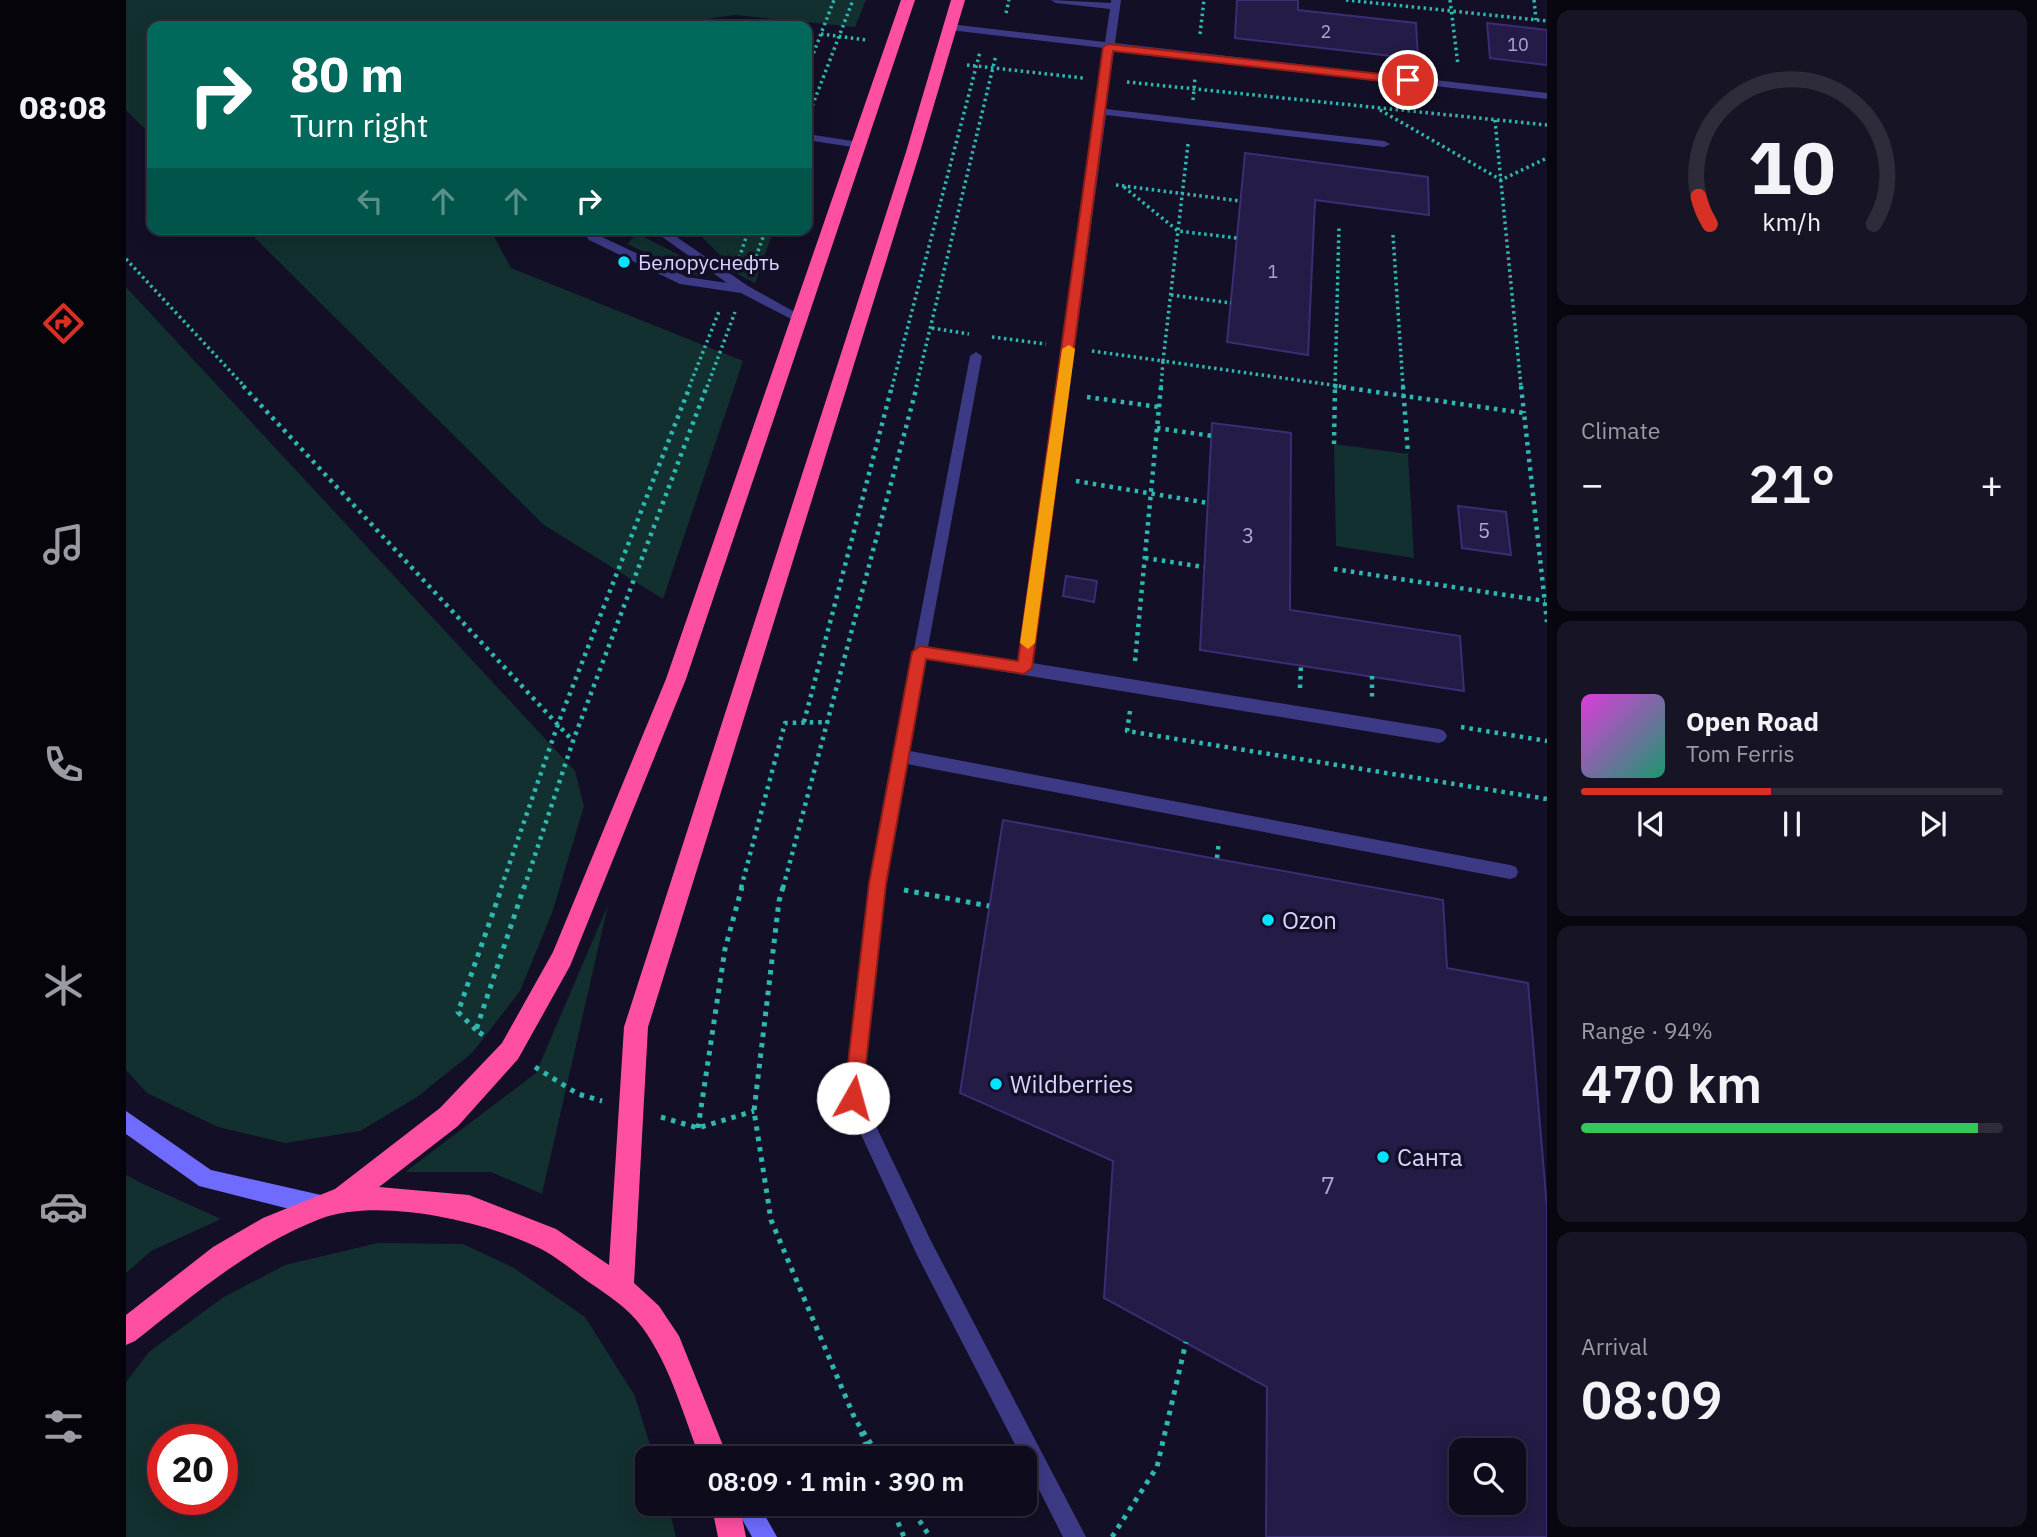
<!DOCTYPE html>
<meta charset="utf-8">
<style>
body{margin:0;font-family:"IBM Plex Sans",sans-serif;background:#171425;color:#f1f3f6;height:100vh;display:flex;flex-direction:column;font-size:26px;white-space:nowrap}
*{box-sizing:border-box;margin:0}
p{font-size:23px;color:#9b9ba3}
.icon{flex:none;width:38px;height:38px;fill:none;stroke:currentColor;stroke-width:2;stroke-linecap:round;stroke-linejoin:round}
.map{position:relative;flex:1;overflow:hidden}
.details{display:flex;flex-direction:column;gap:10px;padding:10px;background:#08060f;width:490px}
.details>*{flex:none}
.banner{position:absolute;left:21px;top:21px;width:665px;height:214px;border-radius:14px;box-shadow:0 4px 18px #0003,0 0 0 2px #2e2b3b;background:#00695c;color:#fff;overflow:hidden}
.tools{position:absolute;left:1323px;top:1438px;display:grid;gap:14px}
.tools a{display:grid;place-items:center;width:77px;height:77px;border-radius:14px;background:#0e0b1c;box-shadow:0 4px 18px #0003,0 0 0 2px #2e2b3b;font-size:35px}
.speed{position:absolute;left:21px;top:1424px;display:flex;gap:14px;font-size:35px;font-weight:700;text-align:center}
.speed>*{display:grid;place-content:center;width:91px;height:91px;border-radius:50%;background:#0e0b1c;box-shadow:0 4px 18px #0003,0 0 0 2px #2e2b3b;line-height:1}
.speed .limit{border:10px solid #d22;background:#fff;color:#111}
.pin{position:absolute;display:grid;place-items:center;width:60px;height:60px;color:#fff;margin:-30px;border:4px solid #fff;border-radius:50%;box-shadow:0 2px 7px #0007}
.me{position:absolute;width:77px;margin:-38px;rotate:7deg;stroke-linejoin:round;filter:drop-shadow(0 0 5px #0008)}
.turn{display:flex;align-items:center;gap:24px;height:147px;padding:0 28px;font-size:32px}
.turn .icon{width:91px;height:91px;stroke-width:2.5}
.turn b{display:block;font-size:49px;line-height:60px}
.lanes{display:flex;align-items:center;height:66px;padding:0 28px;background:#0003;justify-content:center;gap:35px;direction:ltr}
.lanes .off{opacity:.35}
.big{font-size:52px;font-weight:600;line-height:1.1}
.details .card{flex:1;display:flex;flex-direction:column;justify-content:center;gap:10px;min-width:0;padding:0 24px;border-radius:14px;background:#171425}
.details .dial{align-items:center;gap:0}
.dial svg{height:182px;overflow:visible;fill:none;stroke:#2e2b3b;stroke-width:7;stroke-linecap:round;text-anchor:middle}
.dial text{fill:#f1f3f6;stroke:none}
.song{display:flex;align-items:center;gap:21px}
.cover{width:84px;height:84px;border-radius:10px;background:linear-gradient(135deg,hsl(300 70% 55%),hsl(160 70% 35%))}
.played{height:7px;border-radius:4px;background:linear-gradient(90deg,#d93025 45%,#2e2b3b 45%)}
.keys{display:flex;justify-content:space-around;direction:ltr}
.heat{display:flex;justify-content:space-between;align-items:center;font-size:38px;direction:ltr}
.charge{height:10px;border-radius:5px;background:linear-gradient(90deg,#34c759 94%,#2e2b3b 0)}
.trip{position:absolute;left:509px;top:1446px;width:402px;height:70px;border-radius:14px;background:#0e0b1c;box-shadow:0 4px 18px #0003,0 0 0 2px #2e2b3b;font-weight:600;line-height:70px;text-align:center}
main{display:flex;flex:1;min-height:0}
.tabs{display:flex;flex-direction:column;width:126px;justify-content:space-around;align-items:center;background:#06040b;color:#9b9ba3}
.tabs .icon{width:49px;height:49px}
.tabs .on{color:#d93025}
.tabs b{font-size:32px;color:#f1f3f6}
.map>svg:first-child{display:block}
.green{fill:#12302f;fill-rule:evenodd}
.building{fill:#241b47;stroke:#3b2d73;stroke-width:2;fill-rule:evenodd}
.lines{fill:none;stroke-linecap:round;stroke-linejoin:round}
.path-far2{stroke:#2fb8b0;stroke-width:3.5;stroke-dasharray:2.5 3.5;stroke-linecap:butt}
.path-far1{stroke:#2fb8b0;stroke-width:4.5;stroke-dasharray:3.5 5;stroke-linecap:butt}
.path{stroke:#2fb8b0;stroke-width:5;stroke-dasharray:4.5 6;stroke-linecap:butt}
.lane{fill:#3d3a85;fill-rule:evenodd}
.secondary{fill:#6f6bff;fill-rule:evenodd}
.highway{fill:#ff4fa3;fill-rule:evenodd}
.route{fill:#d93025;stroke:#8d1f18;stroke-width:2}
.slow{fill:#f59e0b}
.poi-dot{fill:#00e5ff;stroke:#130f26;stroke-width:2.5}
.labels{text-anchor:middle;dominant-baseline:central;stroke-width:7;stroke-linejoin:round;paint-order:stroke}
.far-number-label{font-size:18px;fill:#aca6d1}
.far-poi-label{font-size:21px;fill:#d9d4ff;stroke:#130f26;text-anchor:start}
.number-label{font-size:21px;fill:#aca6d1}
.poi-label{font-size:24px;fill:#d9d4ff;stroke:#130f26;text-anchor:start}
.near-number-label{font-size:24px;fill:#aca6d1}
</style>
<main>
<nav class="tabs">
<b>08:08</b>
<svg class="icon on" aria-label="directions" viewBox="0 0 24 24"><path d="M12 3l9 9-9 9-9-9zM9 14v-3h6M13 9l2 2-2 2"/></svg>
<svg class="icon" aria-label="music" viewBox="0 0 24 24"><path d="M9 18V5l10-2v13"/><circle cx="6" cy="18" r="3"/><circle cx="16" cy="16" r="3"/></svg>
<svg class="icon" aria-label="phone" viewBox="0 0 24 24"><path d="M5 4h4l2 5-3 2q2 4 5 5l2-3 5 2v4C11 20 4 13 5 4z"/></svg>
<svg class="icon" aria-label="climate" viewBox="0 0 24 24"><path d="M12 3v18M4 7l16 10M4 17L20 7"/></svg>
<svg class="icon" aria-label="car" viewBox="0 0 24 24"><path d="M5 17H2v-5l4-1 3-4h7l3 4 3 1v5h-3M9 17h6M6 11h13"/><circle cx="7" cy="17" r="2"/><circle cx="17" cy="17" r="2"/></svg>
<svg class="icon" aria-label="filters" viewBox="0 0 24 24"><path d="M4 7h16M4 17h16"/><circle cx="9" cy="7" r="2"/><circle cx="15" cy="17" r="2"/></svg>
</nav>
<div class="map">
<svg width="1421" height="1537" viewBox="0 0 1421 1537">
<rect width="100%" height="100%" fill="#130f26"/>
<path class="green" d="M0,0h740l-11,27 -120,-12 -78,11h-505v110l-26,-26z
M120,229h244l21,39 232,93 -80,238 -119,-74z
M568,229h80l-19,54 -17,-9z
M509,236h7l47,24 12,18 -74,-34z
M0,287l449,484 9,35 -32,107 -32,78 -48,62 -55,44 -57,34 -75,12 -67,-16 -71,-34 -21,-23z
M1208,444l74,10 6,104 -78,-12z
M482,905l-66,289 -51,-22h-86l131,-99z
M0,1175l13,7 82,37 -70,32 -25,22z
M252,1243l85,1 51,24 71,49 50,79 19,62h-6v45h20l8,34h-550v-155l23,-30 73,-54 63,-33zM37,1440h59v60h-59z"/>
<path class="building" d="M1111,0h61v10l118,13 2,36 -183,-21z
M1361,23l60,7v35l-57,-7z
M1119,153l183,24 1,38 -114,-15 -7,155 -81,-13z
M1086,423l79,10 -1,177 170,26 4,55 -264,-41z
M1332,506l48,6 5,43 -49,-7z
M940,576l31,5 -3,21 -31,-6z
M877,820l440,80 4,68 81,15 19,225v329h-281l1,-150 -163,-89 9,-137 -153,-68zM1335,1451h53v52h-53z"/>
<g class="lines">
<path class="path-far2" d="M1220,0l201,21
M1324,0l8,65
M1408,0l2,20
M880,13l3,-13
M695,34l46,6
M1074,34l4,-34
M841,65l116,13
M681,70l27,-70
M1001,82l420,43
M1067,100l2,-22
M1254,110l121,70 46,-22
M682,117l45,-117
M1369,120l26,267
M1062,144l-25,217 183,26
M990,185l124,16
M998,187l54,44 59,7
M1267,235l10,152
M613,258l10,-29
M0,259l119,128
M626,268l14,-39
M1045,295l60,8
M806,328l37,6
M866,337l54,7
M966,351l71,10 -2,26
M563,387l31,-78
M581,387l28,-75
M766,387l88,-335
M790,387l80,-332
M1209,387l4,-162"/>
<path class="path-far1" d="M117,386l330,355
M1208,386l190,27 23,209
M1277,386l5,68
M1395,386l3,27
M961,397l72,10
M1031,428l55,8
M1208,444l1,-58
M950,481l132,22
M1019,558l59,9
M1208,569l211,32
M1009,661l26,-275
M1246,676v24
M1174,688l1,-23
M1004,711l-3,20 420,68
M678,722l88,-336
M1335,727l86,14
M1091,858l2,-17
M375,888l57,-164 132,-338
M398,888l49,-147 134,-355
M615,888l44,-165 44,-1
M657,888l134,-502"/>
<path class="path" d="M657,887l-4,14 -25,210 17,109 84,199 25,39
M778,890l85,16
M350,1030l-18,-18 44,-125
M357,1035l-7,-5 48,-143
M409,1067l43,27 24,7
M535,1117l37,11 56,-17
M572,1128l27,-179 17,-62
M735,1432l10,26
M764,1503l14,34
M782,1503l22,34
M986,1537l45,-70 29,-125"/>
<path class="lane" d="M925,0l60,3v-3h10l-6,43 432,50v6l-433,-50 -8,60 278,32 6,3 -6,3 -278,-32 -74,548 407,66 5,2 3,5 -3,5 -5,2 -513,-84 -16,92 600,114 6,2 2,5 -2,5 -6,2 -603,-115 -22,121 -23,212 69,144 155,296h-23l-37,-73v-6h-4l-105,-203 -73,-157 25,-213 101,-529 6,-4 6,4 -54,291 90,14 86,-613 -154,-18 -5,-3 5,-3 155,18 5,-33 -54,-6z
M681,134l52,8 6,3 -6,3 -52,-8z
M465,229h12l-3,7 87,41 40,6 -76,-54h14l83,57 59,33 -2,3h-8l-56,-29 -61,-9 -91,-44 -2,-3z"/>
<path class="secondary" d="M0,1111l85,59 110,25 7,4 4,7 -4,7 -7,4 -122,-31 -73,-52z
M607,1503h25l19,34h-25z"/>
<path class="highway" d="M775,0h14l-229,679 -116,287 -52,93 -60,67 -79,61 90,8 87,34 53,36 15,-238 282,-875 45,-152h14l-45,152 -272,875 -14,256 25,23 20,30 49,122h-28c-17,-44 -30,-93 -58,-131 -13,-18 -34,-32 -52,-44 -17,-12 -34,-27 -53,-36 -54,-26 -159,-50 -217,-28 -70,27 -126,76 -185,122l-9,4v-30l87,-68 50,-29 72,-29 105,-81 62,-65 51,-91 113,-273z
M585,1503h28l7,34h-28z"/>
</g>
<path class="route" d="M982,44l300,33 6,3 -6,4 -295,-33 -81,617 -8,6 -98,-15 -40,225 -24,214 -3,7 -6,3 -7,-3 -2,-7 25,-214 43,-232 8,-6 98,15 85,-614z"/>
<path class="slow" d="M943,345l6,4 -40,294 -7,6 -8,-6 42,-294z"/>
<g class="poi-dot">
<circle cx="498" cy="262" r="7"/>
<circle cx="1142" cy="920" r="7"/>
<circle cx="870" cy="1084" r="7"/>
<circle cx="1257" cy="1157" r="7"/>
</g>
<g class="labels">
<g class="far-number-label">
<text x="1200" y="31">2</text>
<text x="1392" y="44">10</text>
<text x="1147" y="271">1</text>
</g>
<g class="far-poi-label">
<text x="512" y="262">Белоруснефть</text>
</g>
<g class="number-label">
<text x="1358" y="530">5</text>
<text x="1122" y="535">3</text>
</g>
<g class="poi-label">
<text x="1156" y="920">Ozon</text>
<text x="884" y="1084">Wildberries</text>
<text x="1271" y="1157">Санта</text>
</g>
<g class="near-number-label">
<text x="1202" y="1185">7</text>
</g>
</g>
</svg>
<div class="tools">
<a><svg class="icon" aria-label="search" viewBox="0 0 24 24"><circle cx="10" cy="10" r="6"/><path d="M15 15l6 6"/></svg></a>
</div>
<div class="speed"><div class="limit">20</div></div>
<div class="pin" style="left:1282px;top:80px;background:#d93025"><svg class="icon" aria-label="arrive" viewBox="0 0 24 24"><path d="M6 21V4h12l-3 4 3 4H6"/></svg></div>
<svg class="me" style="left:727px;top:1098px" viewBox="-20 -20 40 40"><circle r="19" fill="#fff"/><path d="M0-13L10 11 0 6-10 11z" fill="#d93025"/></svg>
<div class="trip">08:09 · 1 min · 390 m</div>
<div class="banner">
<div class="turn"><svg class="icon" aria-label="right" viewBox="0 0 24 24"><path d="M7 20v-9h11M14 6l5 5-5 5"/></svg><div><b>80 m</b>Turn right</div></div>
<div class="lanes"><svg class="icon off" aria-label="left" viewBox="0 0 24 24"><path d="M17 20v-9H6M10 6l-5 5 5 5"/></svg><svg class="icon off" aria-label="ahead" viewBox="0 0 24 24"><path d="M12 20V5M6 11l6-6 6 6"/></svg><svg class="icon off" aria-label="ahead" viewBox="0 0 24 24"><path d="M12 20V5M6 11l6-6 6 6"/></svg><svg class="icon" aria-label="right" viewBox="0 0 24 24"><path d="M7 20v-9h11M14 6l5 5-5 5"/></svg></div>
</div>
</div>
<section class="details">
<div class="card dial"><svg viewBox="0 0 100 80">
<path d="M14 69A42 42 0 1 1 86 69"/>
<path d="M14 69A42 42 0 0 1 9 57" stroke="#d93025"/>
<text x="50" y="56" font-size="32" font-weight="700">10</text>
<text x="50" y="72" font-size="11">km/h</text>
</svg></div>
<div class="card"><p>Climate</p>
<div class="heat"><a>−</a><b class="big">21°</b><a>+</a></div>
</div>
<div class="card">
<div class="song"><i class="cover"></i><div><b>Open Road</b><p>Tom Ferris</p></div></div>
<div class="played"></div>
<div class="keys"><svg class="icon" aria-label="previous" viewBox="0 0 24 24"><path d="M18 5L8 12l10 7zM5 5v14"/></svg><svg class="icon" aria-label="pause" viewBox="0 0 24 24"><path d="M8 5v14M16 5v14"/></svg><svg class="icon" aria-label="next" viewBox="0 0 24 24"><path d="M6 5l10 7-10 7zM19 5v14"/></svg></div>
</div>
<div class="card"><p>Range · 94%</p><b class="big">470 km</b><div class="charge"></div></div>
<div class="card"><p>Arrival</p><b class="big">08:09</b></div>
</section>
</main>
